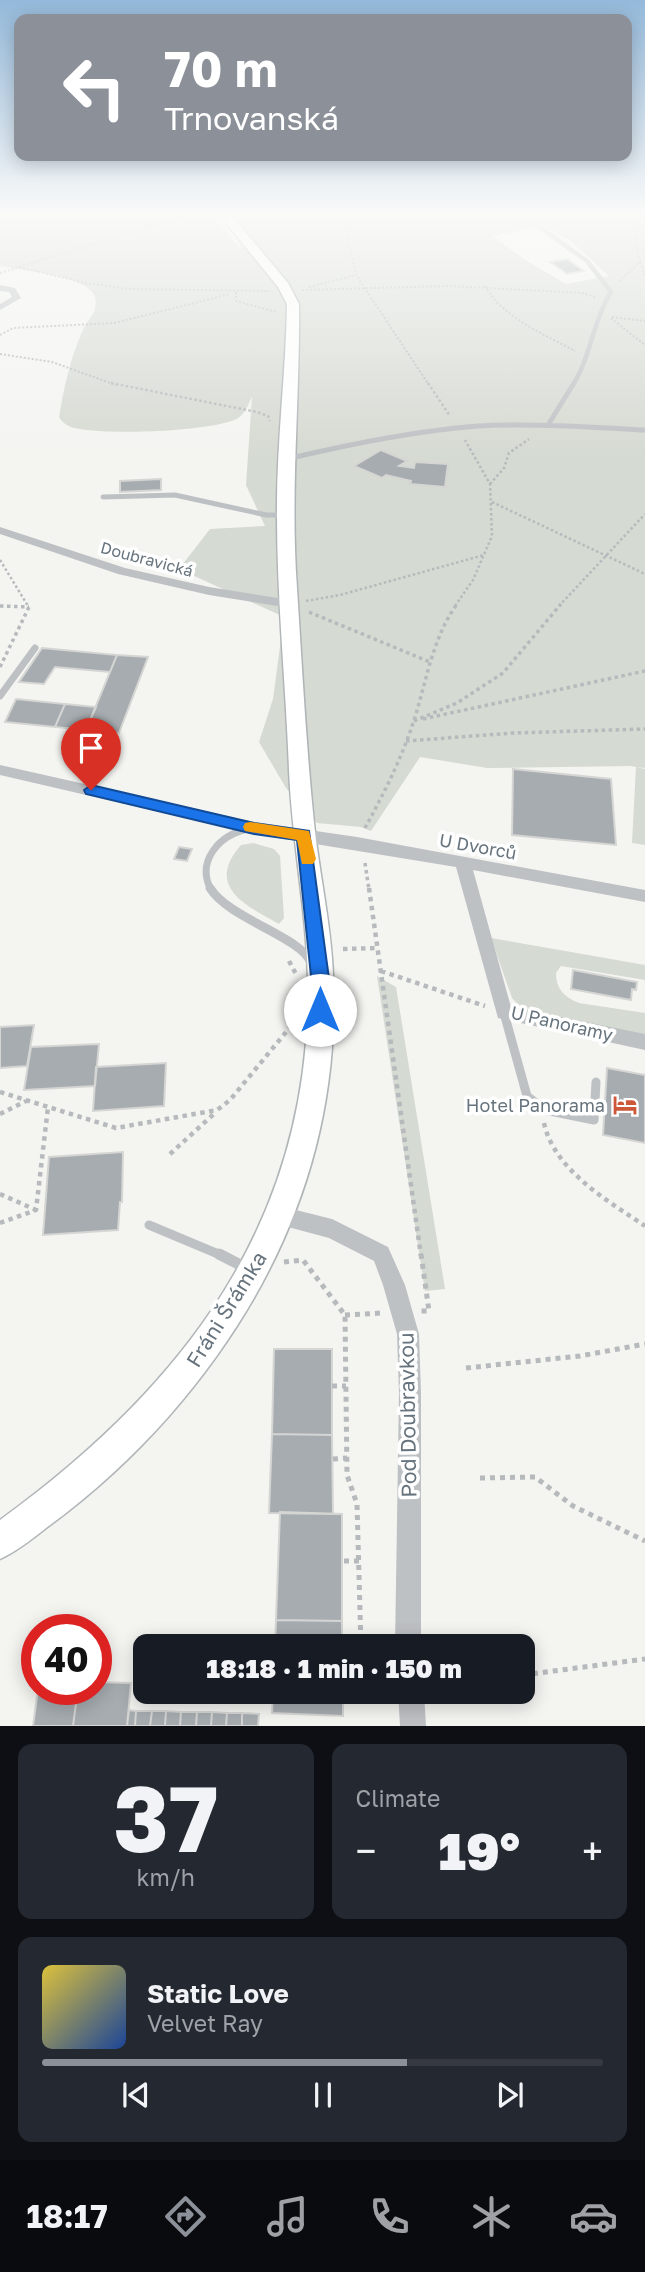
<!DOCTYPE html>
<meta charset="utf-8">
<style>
body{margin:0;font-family:"Golos Text",sans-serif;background:#242831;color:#f1f3f6;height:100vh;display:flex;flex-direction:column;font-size:26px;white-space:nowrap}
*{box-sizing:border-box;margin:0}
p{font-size:23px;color:#9ea1a6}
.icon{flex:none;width:38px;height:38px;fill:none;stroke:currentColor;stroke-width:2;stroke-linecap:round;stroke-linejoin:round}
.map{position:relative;height:1726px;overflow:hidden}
.sheet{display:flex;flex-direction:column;gap:18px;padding:18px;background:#0d0f14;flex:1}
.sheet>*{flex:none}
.guide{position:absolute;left:14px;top:14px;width:618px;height:147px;border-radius:14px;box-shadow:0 4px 18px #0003;background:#8c9099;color:#fff;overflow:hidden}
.speed{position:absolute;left:21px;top:1614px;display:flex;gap:14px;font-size:35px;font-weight:700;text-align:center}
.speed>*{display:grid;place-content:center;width:91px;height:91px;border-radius:50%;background:#171b24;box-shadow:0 4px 18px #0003;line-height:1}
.speed .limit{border:10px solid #d22;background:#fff;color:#111}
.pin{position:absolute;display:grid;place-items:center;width:60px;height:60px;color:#fff;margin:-72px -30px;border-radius:50% 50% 50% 0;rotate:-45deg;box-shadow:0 0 7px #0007}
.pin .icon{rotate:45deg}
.me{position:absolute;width:77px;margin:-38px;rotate:0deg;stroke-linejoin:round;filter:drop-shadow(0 0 5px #0008)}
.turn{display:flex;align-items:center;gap:24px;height:147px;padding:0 35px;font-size:32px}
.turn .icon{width:91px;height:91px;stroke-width:2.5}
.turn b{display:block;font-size:49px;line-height:60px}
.big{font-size:52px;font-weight:800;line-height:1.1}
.sheet .tile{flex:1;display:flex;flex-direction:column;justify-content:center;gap:10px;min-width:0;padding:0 24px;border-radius:14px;background:#242831}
.sheet .dial{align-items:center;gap:0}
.dial b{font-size:91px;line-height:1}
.song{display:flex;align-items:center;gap:21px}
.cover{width:84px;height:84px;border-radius:10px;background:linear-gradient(135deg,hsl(50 70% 55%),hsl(220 70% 35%))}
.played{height:7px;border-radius:4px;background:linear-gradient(90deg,#8c9099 65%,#363941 65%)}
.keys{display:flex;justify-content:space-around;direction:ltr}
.heat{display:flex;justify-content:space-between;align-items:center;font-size:38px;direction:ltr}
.sheet .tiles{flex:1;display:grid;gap:18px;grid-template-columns:1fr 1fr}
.tile:last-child{grid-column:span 2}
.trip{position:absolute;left:133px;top:1634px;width:402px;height:70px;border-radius:14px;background:#171b24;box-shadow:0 4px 18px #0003;font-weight:800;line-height:70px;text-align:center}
.menu{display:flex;height:112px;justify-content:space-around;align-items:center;background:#090b0e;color:#9ea1a6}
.menu .icon{width:49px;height:49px}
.menu .selected{color:#8c9099}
.menu b{font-size:32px;color:#f1f3f6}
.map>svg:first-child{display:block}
.green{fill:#d5dad2;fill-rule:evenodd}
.building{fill:#a6acb0;stroke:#d5d5d3;stroke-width:2}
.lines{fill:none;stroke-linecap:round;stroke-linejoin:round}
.secondary-casing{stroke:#b0b5b8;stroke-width:3}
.path-far4{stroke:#b7babc;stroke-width:2;stroke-dasharray:2 2;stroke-linecap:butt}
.path-far3{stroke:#b7babc;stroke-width:2.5;stroke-dasharray:2.5 2.5;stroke-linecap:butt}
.path-far2{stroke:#b7babc;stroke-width:3.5;stroke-dasharray:3.5 3.5;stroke-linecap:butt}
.path-far1{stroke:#b7babc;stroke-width:4.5;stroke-dasharray:4.5 4.5;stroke-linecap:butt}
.path{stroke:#b7babc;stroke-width:5;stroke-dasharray:5 5;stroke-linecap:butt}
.lane-far4{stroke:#bec1c4;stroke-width:4.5}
.lane-far3{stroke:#bec1c4;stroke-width:5}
.lane-far2{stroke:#bec1c4;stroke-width:7}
.lane-far1{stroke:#bec1c4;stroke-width:9}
.lane{stroke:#bec1c4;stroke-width:11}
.street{fill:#bec1c4;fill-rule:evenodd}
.secondary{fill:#fff;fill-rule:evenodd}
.route{fill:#1a73e8;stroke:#114b97;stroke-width:2}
.slow{fill:#f59e0b}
.labels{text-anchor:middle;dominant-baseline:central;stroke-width:7;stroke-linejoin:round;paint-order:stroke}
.far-street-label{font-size:16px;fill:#67747e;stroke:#fff}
.street-label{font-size:18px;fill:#67747e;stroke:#fff}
.poi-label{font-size:18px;fill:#67747e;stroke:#fff;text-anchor:end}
.near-street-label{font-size:21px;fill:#67747e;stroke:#fff}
</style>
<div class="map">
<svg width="645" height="1726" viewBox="0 0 645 1726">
<rect width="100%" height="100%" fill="#f4f4f1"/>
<path class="green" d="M0,212h209l32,37 -13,-37h417v556l-9,-1 9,2v76l-13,-2 4,-76 -5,-1 -144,2 -67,-11 -49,74 -10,-4 -44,-4 -31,-35 -27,-46 14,-43 11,-82 -105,-48 31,-40 55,-3 -19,-41 6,-88c-4,7 -6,16 -14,21 -24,14 -140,18 -167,9 -5,-2 -9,-5 -12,-10 5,-30 12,-62 25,-89 3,-7 9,-13 11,-19 1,-5 1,-12 -2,-16 -13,-18 -73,-23 -93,-27zM544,226l28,16 37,34 -43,8 -41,-24 -32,-24z
M253,843l21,6 6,7 4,62 -5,6c-32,-18 -75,-37 -38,-79z
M491,938l154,27v15l-84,-14 -5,7c0,16 8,24 23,30l66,10v23l-123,-27 -10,-11z
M377,976l19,11 49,302 -20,2z"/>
<path class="building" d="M567,259l17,12 -17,3 -17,-12z
M381,450l26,11 -8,5 15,2 1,-6 33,2 -3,23 -35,-3 1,-3 -25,-6 -4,3 -28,-12z
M161,479v11l-41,2v-11z
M42,648l75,7 -7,17 -55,-5 -11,17 -25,-2z
M117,655l31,2 -29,76 -33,-3z
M16,699l49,5 -10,23 -50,-5z
M65,704l31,3 -10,23 -31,-3z
M513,769l98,10 5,66 -104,-10z
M179,847l13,2 -5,12 -13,-2z
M573,970l64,12 -1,8 -4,-1 -1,11 -60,-11z
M34,1025l-7,41 -27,2v-41z
M99,1044l-4,42 -71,4 7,-43z
M166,1063l-2,43 -71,5 3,-44z
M607,1068l38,7v68l-42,-8z
M123,1152l-1,50h-2l-2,28 -75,5 6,-78z
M274,1349h58v86l-60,-1z
M272,1434l60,1 1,79 -64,-1z
M280,1512l62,2v107l-66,-1z
M276,1620l66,1v26h-67z
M96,1682l35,1 -4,43h-54l5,-37h18z
M38,1689h40l-5,37h-40z
M273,1692h70v24l-71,-3z
M129,1710l7,1 -1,15h-8z
M136,1711h16l-2,15h-15z
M152,1711h14l-1,15h-15z
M166,1711l15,1 -1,14h-15z
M181,1712h16l-1,14h-16z
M197,1712h15l-1,14h-15z
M212,1712l15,1 -1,13h-15z
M227,1713h15v13h-16z
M242,1713l17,1 -1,12h-16z"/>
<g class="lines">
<g class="secondary-casing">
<path id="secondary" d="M222,212h11l-1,4 56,67 11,21c1,95 -9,189 -2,284 5,78 9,157 17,235 5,50 17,100 19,151 8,169 -54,316 -164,442 -37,42 -79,80 -123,112 -15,12 -29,23 -46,31v-39c183,-133 309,-296 308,-531 0,-73 -16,-145 -19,-219 -3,-84 -12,-168 -12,-253 -1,-71 9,-142 10,-213l-9,-17 -56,-69z"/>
</g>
<path class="path-far4" d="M355,212l-8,24 9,39 73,110
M640,262l5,14
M19,267l67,16 43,6 141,2
M0,273l197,-61
M619,281l21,-19c-5,-19 -7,-33 5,-49
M485,286c18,32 59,48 90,65
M309,287l47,-12
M302,290l148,-4 132,7 13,4
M236,292v9l40,11
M612,317l33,4
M611,318l34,27
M0,335l13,-7 102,-5 115,-29
M0,354l52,8 64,23"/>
<path class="path-far3" d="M111,383l146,29 11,4 2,5
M428,383l22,33
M490,484l14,-16 5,-15 20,-14
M492,502l153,72
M0,560l28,46
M306,601l34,-6 144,-40
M455,606l18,-26 19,-44 -2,-52 -25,-44
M559,606l86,-92"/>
<path class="path-far2" d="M0,606l29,1
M309,612l121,50
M0,667l29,-60 -2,-3
M423,719l222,-48
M414,721l43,-18 46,-30 58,-69
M406,741l107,-8 132,-4
M365,828c19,-35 37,-70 49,-108 13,-40 18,-81 43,-116
M365,863l4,27"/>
<path class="path-far1" d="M369,888l52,368
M343,949l36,-1
M289,961l8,15
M381,971l104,35
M0,1092l116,36 101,-18 13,-10 66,-80
M0,1114l26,-13
M544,1123c10,47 64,78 101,103
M170,1154l46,-42
M0,1194l36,16
M0,1223l36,-13 12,-103"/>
<path class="path" d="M421,1254l8,57h-8
M284,1262l19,-2 42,55 2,160 10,29 4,143
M345,1315l37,-2
M466,1368l114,-12 65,-12
M332,1386h14
M333,1459l14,-1
M480,1478l55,-1 38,29 72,35
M344,1561h15
M523,1675l122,-16
M362,1692v5"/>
<path class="lane-far4" d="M534,223l53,38 24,31c-18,29 -20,64 -38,93"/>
<path class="lane-far3" d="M548,425l26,-42
M287,459c63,-15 126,-28 191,-33 56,-3 112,1 167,4
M103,497l72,-2 91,20h19"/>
<path class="lane-far2" d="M0,696l35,-48
M211,890c-15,-29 8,-55 37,-61"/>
<path class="lane-far1" d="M210,888c19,31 92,49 101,75
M504,1013l23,83 18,14 49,10 2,-38
M149,1225l74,31"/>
<path class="lane" d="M219,1254l29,15"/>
<path class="street" d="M0,285l15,3 6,10 -21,12v-6l12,-7 -3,-5 -9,-1z
M0,527l125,41 84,19 81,13 6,4 -6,4 -81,-13 -91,-21 -118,-40z
M0,765l254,57 103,15 288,53v12l-172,-32 38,137 134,27v16l-147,-32 -42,-151 -202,-33 -254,-59z
M280,1206l52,13 56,28 17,38 14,49 2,59v254h-26l4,-254 -2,-59 -14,-49 -9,-24 -45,-23 -56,-15 -3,-7 3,-7z
M398,1692h26l2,34h-26z"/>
<use href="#secondary" class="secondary"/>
</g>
<linearGradient id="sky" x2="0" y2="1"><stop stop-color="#94b9da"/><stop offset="0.47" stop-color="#fafaf9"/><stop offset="1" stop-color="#fafaf9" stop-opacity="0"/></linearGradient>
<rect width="645" height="454" fill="url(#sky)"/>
<path class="route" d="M91,785l163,38 55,8 21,155 -4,29 -6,2 -6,-2 -3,-5 1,-24 -15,-146 -43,-6 -168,-40 -2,-4z"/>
<path class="slow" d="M250,822l59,9 7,28 -3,5h-11l-5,-24 -52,-9 -2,-4 2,-4z"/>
<defs>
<g id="hotel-bare" transform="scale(1.89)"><path d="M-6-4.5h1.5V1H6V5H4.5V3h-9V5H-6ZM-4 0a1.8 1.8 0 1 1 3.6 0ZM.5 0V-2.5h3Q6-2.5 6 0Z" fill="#cc5839" stroke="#fff" stroke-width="2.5" paint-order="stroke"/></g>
</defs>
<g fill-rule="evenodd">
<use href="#hotel-bare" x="625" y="1105"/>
</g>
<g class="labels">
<g class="far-street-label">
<text transform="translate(147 559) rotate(15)">Doubravická</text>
</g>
<g class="street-label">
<text transform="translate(478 846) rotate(10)">U Dvorců</text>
<text transform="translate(562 1023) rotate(13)">U Panoramy</text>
</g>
<g class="poi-label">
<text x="605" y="1105">Hotel Panorama</text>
</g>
<g class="near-street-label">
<text transform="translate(226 1309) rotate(-58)">Fráni Šrámka</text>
<text transform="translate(407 1415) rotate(-91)">Pod Doubravkou</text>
</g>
</g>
</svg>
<div class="speed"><div class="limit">40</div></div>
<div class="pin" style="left:91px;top:790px;background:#d93025"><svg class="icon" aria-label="arrive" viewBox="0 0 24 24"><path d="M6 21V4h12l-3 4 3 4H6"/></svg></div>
<svg class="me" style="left:320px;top:1010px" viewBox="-20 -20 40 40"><circle r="19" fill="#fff"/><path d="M0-13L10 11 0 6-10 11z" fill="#1a73e8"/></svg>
<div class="trip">18:18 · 1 min · 150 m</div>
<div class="guide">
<div class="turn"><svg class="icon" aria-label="left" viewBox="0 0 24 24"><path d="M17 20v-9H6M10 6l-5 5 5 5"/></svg><div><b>70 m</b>Trnovanská</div></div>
</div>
</div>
<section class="sheet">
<div class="tiles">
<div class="tile dial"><b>37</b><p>km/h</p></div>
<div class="tile"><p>Climate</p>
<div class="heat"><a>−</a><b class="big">19°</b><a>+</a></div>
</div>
<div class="tile">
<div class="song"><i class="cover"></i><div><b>Static Love</b><p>Velvet Ray</p></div></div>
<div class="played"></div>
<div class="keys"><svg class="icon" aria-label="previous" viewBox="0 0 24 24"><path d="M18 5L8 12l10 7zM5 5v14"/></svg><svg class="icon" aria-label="pause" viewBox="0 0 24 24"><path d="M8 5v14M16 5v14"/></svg><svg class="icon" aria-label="next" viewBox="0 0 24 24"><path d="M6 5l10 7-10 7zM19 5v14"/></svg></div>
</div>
</div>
</section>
<nav class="menu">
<b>18:17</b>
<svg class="icon selected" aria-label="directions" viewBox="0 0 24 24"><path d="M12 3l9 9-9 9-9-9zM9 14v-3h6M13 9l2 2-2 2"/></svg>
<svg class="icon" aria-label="music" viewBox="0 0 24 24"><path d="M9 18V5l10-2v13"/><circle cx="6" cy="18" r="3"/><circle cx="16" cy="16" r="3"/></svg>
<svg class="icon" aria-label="phone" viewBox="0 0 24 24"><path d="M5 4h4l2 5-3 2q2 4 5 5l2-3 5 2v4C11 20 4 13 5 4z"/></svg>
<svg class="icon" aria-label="climate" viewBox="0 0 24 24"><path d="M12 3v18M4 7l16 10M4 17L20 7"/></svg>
<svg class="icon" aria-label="car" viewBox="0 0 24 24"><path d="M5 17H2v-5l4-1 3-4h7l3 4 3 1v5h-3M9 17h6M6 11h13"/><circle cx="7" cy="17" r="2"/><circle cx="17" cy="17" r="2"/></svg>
</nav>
